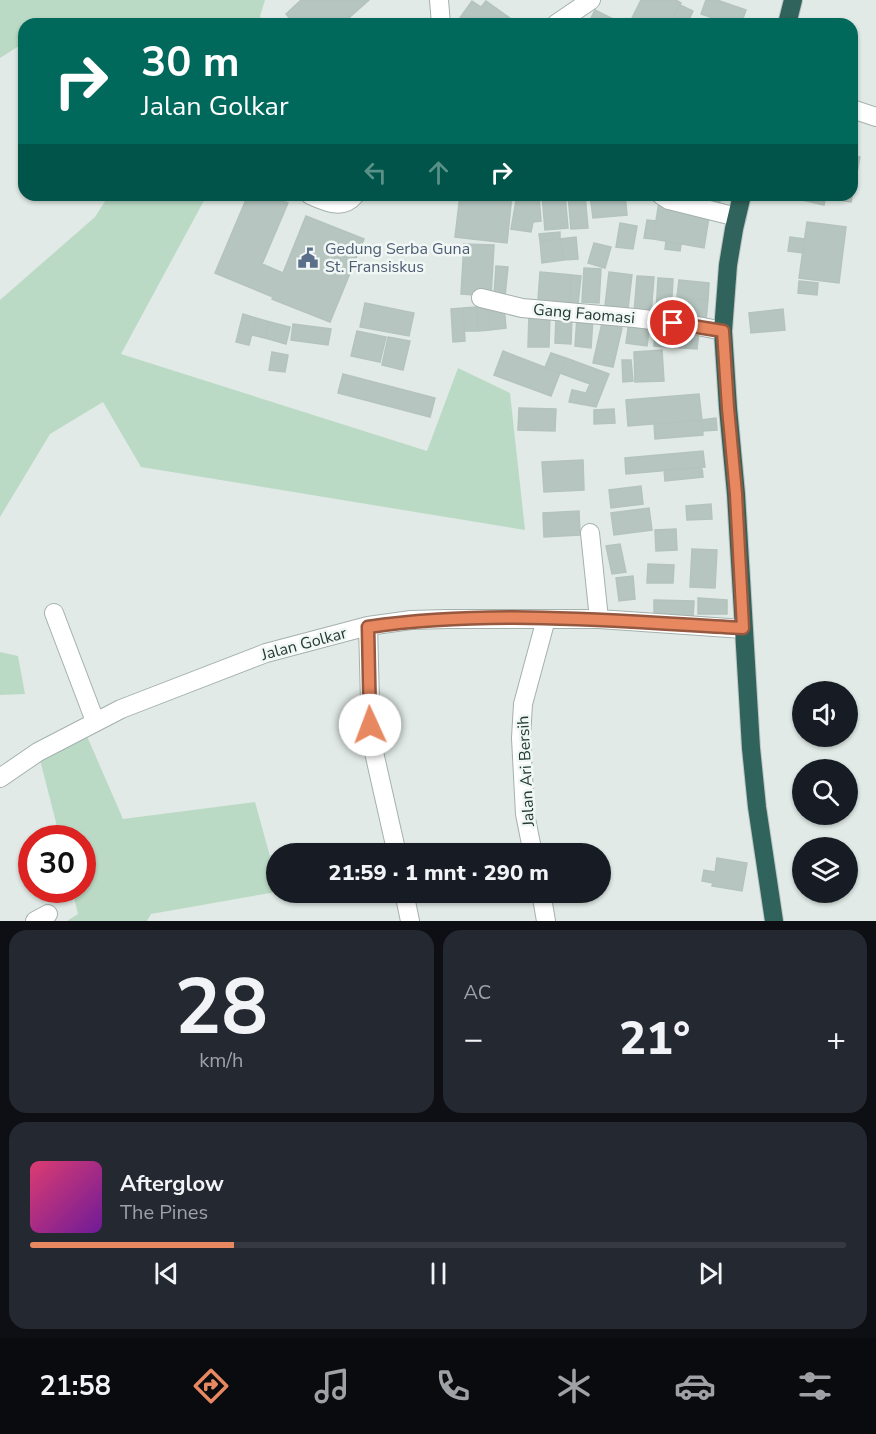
<!DOCTYPE html>
<html lang="id">
<meta charset="utf-8">
<style>
body{margin:0;font-family:"Nunito Sans",sans-serif;background:#242831;color:#f1f3f6;height:100vh;display:flex;flex-direction:column;font-size:22px;white-space:nowrap}
*{box-sizing:border-box;margin:0}
p{font-size:20px;color:#9ea1a6}
.icon{flex:none;width:33px;height:33px;fill:none;stroke:currentColor;stroke-width:2;stroke-linecap:round;stroke-linejoin:round}
.map{position:relative;height:921px;overflow:hidden}
.side{display:flex;flex-direction:column;gap:9px;padding:9px;background:#0d0f14;flex:1}
.side>*{flex:none}
.guide{position:absolute;left:18px;top:18px;width:840px;height:183px;border-radius:18px;box-shadow:0 2px 4px #0004;background:#00695c;color:#fff;overflow:hidden}
.fabs{position:absolute;left:792px;top:681px;display:grid;gap:12px}
.fabs a{display:grid;place-items:center;width:66px;height:66px;border-radius:50%;background:#171b24;box-shadow:0 2px 4px #0004;font-size:30px}
.speed{position:absolute;left:18px;top:825px;display:flex;gap:12px;font-size:30px;font-weight:700;text-align:center}
.speed>*{display:grid;place-content:center;width:78px;height:78px;border-radius:50%;background:#171b24;box-shadow:0 2px 4px #0004;line-height:1}
.speed .limit{border:9px solid #d22;background:#fff;color:#111}
.pin{position:absolute;display:grid;place-items:center;width:51px;height:51px;color:#fff;margin:-26px;border:3px solid #fff;border-radius:50%;box-shadow:0 2px 6px #0007}
.me{position:absolute;width:66px;margin:-33px;rotate:358deg;stroke-linejoin:round;filter:drop-shadow(0 0 4px #0008)}
.turn{display:flex;align-items:center;gap:21px;height:126px;padding:0 24px;font-size:27px}
.turn .icon{width:78px;height:78px;stroke-width:2.5}
.turn b{display:block;font-size:42px;line-height:51px}
.lanes{display:flex;align-items:center;height:57px;padding:0 24px;background:#0003;justify-content:center;gap:30px;direction:ltr}
.lanes .off{opacity:.35}
.big{font-size:45px;font-weight:800;line-height:1.1}
.side .card{flex:1;display:flex;flex-direction:column;justify-content:center;gap:9px;min-width:0;padding:0 21px;border-radius:18px;background:#242831}
.side .dial{align-items:center;gap:0}
.dial b{font-size:78px;line-height:1}
.song{display:flex;align-items:center;gap:18px}
.cover{width:72px;height:72px;border-radius:9px;background:linear-gradient(135deg,hsl(340 70% 55%),hsl(280 70% 35%))}
.played{height:6px;border-radius:3px;background:linear-gradient(90deg,#e78861 25%,#363941 25%)}
.keys{display:flex;justify-content:space-around;direction:ltr}
.heat{display:flex;justify-content:space-between;align-items:center;font-size:33px;direction:ltr}
.side .tiles{flex:1;display:grid;gap:9px;grid-template-columns:1fr 1fr}
.card:last-child{grid-column:span 2}
.trip{position:absolute;left:266px;top:843px;width:345px;height:60px;border-radius:30px;background:#171b24;box-shadow:0 2px 4px #0004;font-weight:800;line-height:60px;text-align:center}
.menu{display:flex;height:96px;justify-content:space-around;align-items:center;background:#090b0e;color:#9ea1a6}
.menu .icon{width:42px;height:42px}
.menu .selected{color:#e78861}
.menu b{font-size:27px;color:#f1f3f6}
.map>svg:first-child{display:block}
.green{fill:#bbdac5}
.building{fill:#b6c5bf;stroke:#b4c3bd;stroke-width:1.5}
.lines{fill:none;stroke-linecap:round;stroke-linejoin:round}
.minor-casing{stroke:#a4b1ad;stroke-width:20}
.highway-casing{stroke:#bdc4c2;stroke-width:20}
.minor{stroke:#fff;stroke-width:18}
.highway{stroke:#30635b;stroke-width:18}
.route-casing{stroke:#96583f;stroke-width:15}
.route{stroke:#e78861;stroke-width:10}
.labels{text-anchor:middle;dominant-baseline:central;stroke-width:5;stroke-linejoin:round;paint-order:stroke}
.service-label{font-size:16px;fill:#4e5e75;stroke:#f1f7f4;text-anchor:start}
.street-label{font-size:16px;fill:#223934;stroke:#f1f7f4}
</style>
<div class="map">
<svg width="876" height="921" viewBox="0 0 876 921">
<rect width="100%" height="100%" fill="#e1eae6"/>
<path class="green" d="M0,0h265l-5,16 3,8h-239v22h-5l-19,12z
M109,195h98l-86,159 306,97 31,-83 52,25 15,137 -384,-63 -38,-65 -53,32 -50,83v-217l95,-83z
M0,652l18,4 7,38 -25,1z
M83,727l40,92 132,-17 21,76v14l-125,22 -4,7h-80l11,-7 -6,-24h10v-52h-22l-22,-86z"/>
<path class="building" d="M301,0h68l-27,24h-47l-9,-10z
M641,0h35l5,3 -11,21h-41z
M706,0h11l29,10 -5,14h-10l-30,-10z
M472,1l9,6 5,-6 25,18 -4,5h-47l-3,-2z
M680,5l13,6 -6,13h-17z
M595,10l28,14h-35z
M852,155l8,2 -9,45 -21,-4 1,-3h21z
M248,195h19l21,8 -26,61 21,9 23,-57 58,23 -34,83 -58,-23 1,-2 -58,-24z
M460,195h52l-5,48 -52,-6z
M517,195l22,2 2,24 -8,1 -2,10 -20,-3z
M542,195h23l3,33 -23,2z
M568,195h17l3,33 -17,1z
M590,195h35l2,20 -34,3z
M687,195h35l-3,9z
M799,195h27l-2,10 -26,-6z
M659,202l51,9 -6,37 -51,-9z
M647,220l9,1 -3,18 -9,-1z
M807,222l39,5 -7,56 -40,-5z
M620,223l17,3 -4,23 -17,-2z
M560,232v7l-20,2 -1,-7z
M576,237l2,22 -15,1 -3,-21z
M790,237l14,2 -1,14 -15,-2z
M560,239l3,21 -21,3 -2,-22z
M666,241l15,3 -1,7 -15,-2z
M594,243l17,4 -6,21 -17,-5z
M464,244l30,1 -3,51 -30,-2z
M496,266l12,1 -3,29 -11,-1z
M584,268l17,1 -2,34 -17,-1z
M540,272l32,3 -3,28 -31,-3z
M609,272l23,3 -4,34 -23,-3z
M572,275l9,1 -3,28 -9,-1z
M637,276l17,1 -3,37 -17,-1z
M658,278l15,1 -2,35 -15,-1z
M679,280l30,3 -1,17 -31,-3z
M799,281l19,2 -1,12 -19,-2z
M680,298l28,2 -2,20 -27,-3z
M365,303l49,10 -5,23 -49,-9z
M504,306l2,22 -16,2 -2,-23z
M477,307h11l2,23 -12,1z
M477,307l1,24h-14l-1,-23z
M463,308l2,33 -12,1 -2,-33z
M783,309l2,21 -34,3 -2,-20z
M529,313l21,1 -1,33h-21z
M243,314l13,4 -7,27 -13,-3z
M556,316h16l-1,28 -16,-1z
M577,317l16,1 -2,30 -16,-2z
M256,318l14,4 -5,16 -13,-3z
M629,321l21,3 -3,22 -21,-3z
M270,322l20,5 -4,17 -21,-6z
M602,323l20,5 -9,39 -20,-4z
M293,324l38,5 -3,16 -37,-5z
M655,327l44,4 -2,18 -43,-3z
M357,331l29,6 -6,25 -29,-6z
M388,337l22,4 -7,29 -21,-5z
M662,350l2,31 -29,1 -1,-30z
M503,351l57,22 -9,23 -57,-21z
M272,352l16,3 -3,17 -16,-2z
M551,353l15,5 -6,15 -15,-6z
M566,358l43,16 -13,33 -27,-5 3,-12 14,3 4,-9 -30,-11z
M622,360h9l2,21 -10,1z
M343,374l92,24 -5,19 -92,-24z
M699,394l3,26 -74,6 -2,-26z
M519,408l37,1 -1,22 -37,-1z
M614,409l1,14 -21,1v-14z
M716,418l1,12 -14,1 -1,-11z
M702,420l1,15 -48,4 -1,-15z
M703,451l2,16 -79,7 -1,-16z
M583,460l1,30 -40,2 -2,-30z
M702,467l1,10 -38,4 -1,-11z
M641,486l2,18 -32,4 -2,-18z
M711,504l1,15 -25,1 -1,-14z
M649,508l3,22 -38,5 -3,-22z
M579,511l1,24 -36,2 -1,-24z
M676,529l1,21 -21,1 -1,-21z
M620,544l6,28 -14,2 -6,-28z
M692,549l25,1 -2,38 -25,-1z
M648,564l26,1 -1,18h-26z
M633,576l2,23 -16,2 -3,-23z
M698,598l29,2v14h-29z
M654,600l40,1 -1,16 -39,-1z
M717,858l30,5 -5,28 -30,-5 1,-3 -11,-2 2,-11 11,2z"/>
<g class="lines">
<g class="minor-casing">
<path id="minor" d="M439,0l2,24
M556,24l35,-24
M852,109l24,8
M310,195c15,6 32,16 45,0
M661,195l8,5 68,17
M481,298l41,10 113,10 58,7 30,6
M590,533l9,86
M54,613l41,108
M368,626l3,113 26,115
M0,778l38,-26 83,-43 145,-56 102,-27 43,-6 36,-1h152l144,10
M533,854l-8,-40 -4,-76 2,-34 23,-85
M404,892l6,29
M541,892l5,29
M35,921l13,-7"/>
</g>
<g class="highway-casing">
<path id="highway" d="M787,24l6,-24
M742,195l-8,34 -6,36 -5,66 5,77 8,86 15,254 6,59 17,114"/>
</g>
<use href="#minor" class="minor"/>
<use href="#highway" class="highway"/>
</g>
<g class="lines">
<g class="route-casing">
<path id="route" d="M370,725l-2,-98c123,-18 251,-6 375,1l-7,-134 -8,-86 -5,-77 -50,-8"/>
</g>
<use href="#route" class="route"/>
</g>
<defs>
<g id="civic-bare" transform="scale(1.62)"><path d="M-.6-6.5H3V-4.5H.6V-3L4-1V1h2V6H-6V1h2V-1L-.6-3ZM-1.2 2.5V6h2.4V2.5Z" fill="#5c6f8a" stroke="#f1f7f4" stroke-width="2.5" paint-order="stroke"/></g>
</defs>
<g fill-rule="evenodd">
<use href="#civic-bare" x="308" y="258"/>
</g>
<g class="labels">
<g class="service-label">
<text x="325" y="249">Gedung Serba Guna<tspan x="325" dy="18">St. Fransiskus</tspan></text>
</g>
<g class="street-label">
<text transform="translate(584 314) rotate(5)">Gang Faomasi</text>
<text transform="translate(304 644) rotate(-15)">Jalan Golkar</text>
<text transform="translate(526 771) rotate(-93)">Jalan Ari Bersih</text>
</g>
</g>
</svg>
<div class="fabs">
<a><svg class="icon" aria-label="sound" viewBox="0 0 24 24"><path d="M4 9h4l5-4v14l-5-4H4zM17 9q2 3 0 6"/></svg></a>
<a><svg class="icon" aria-label="search" viewBox="0 0 24 24"><circle cx="10" cy="10" r="6"/><path d="M15 15l6 6"/></svg></a>
<a><svg class="icon" aria-label="layers" viewBox="0 0 24 24"><path d="M12 4l9 5-9 5-9-5zM3 14l9 5 9-5"/></svg></a>
</div>
<div class="speed"><div class="limit">30</div></div>
<div class="pin" style="left:673px;top:323px;background:#d93025"><svg class="icon" aria-label="arrive" viewBox="0 0 24 24"><path d="M6 21V4h12l-3 4 3 4H6"/></svg></div>
<svg class="me" style="left:370px;top:725px" viewBox="-20 -20 40 40"><circle r="19" fill="#fff"/><path d="M0-13L10 11 0 6-10 11z" fill="#e78861"/></svg>
<div class="trip">21:59 · 1 mnt · 290 m</div>
<div class="guide">
<div class="turn"><svg class="icon" aria-label="right" viewBox="0 0 24 24"><path d="M7 20v-9h11M14 6l5 5-5 5"/></svg><div><b>30 m</b>Jalan Golkar</div></div>
<div class="lanes"><svg class="icon off" aria-label="left" viewBox="0 0 24 24"><path d="M17 20v-9H6M10 6l-5 5 5 5"/></svg><svg class="icon off" aria-label="ahead" viewBox="0 0 24 24"><path d="M12 20V5M6 11l6-6 6 6"/></svg><svg class="icon" aria-label="right" viewBox="0 0 24 24"><path d="M7 20v-9h11M14 6l5 5-5 5"/></svg></div>
</div>
</div>
<section class="side">
<div class="tiles">
<div class="card dial"><b>28</b><p>km/h</p></div>
<div class="card"><p>AC</p>
<div class="heat"><a>−</a><b class="big">21°</b><a>+</a></div>
</div>
<div class="card">
<div class="song"><i class="cover"></i><div><b>Afterglow</b><p>The Pines</p></div></div>
<div class="played"></div>
<div class="keys"><svg class="icon" aria-label="previous" viewBox="0 0 24 24"><path d="M18 5L8 12l10 7zM5 5v14"/></svg><svg class="icon" aria-label="pause" viewBox="0 0 24 24"><path d="M8 5v14M16 5v14"/></svg><svg class="icon" aria-label="next" viewBox="0 0 24 24"><path d="M6 5l10 7-10 7zM19 5v14"/></svg></div>
</div>
</div>
</section>
<nav class="menu">
<b>21:58</b>
<svg class="icon selected" aria-label="directions" viewBox="0 0 24 24"><path d="M12 3l9 9-9 9-9-9zM9 14v-3h6M13 9l2 2-2 2"/></svg>
<svg class="icon" aria-label="music" viewBox="0 0 24 24"><path d="M9 18V5l10-2v13"/><circle cx="6" cy="18" r="3"/><circle cx="16" cy="16" r="3"/></svg>
<svg class="icon" aria-label="phone" viewBox="0 0 24 24"><path d="M5 4h4l2 5-3 2q2 4 5 5l2-3 5 2v4C11 20 4 13 5 4z"/></svg>
<svg class="icon" aria-label="climate" viewBox="0 0 24 24"><path d="M12 3v18M4 7l16 10M4 17L20 7"/></svg>
<svg class="icon" aria-label="car" viewBox="0 0 24 24"><path d="M5 17H2v-5l4-1 3-4h7l3 4 3 1v5h-3M9 17h6M6 11h13"/><circle cx="7" cy="17" r="2"/><circle cx="17" cy="17" r="2"/></svg>
<svg class="icon" aria-label="filters" viewBox="0 0 24 24"><path d="M4 7h16M4 17h16"/><circle cx="9" cy="7" r="2"/><circle cx="15" cy="17" r="2"/></svg>
</nav>
